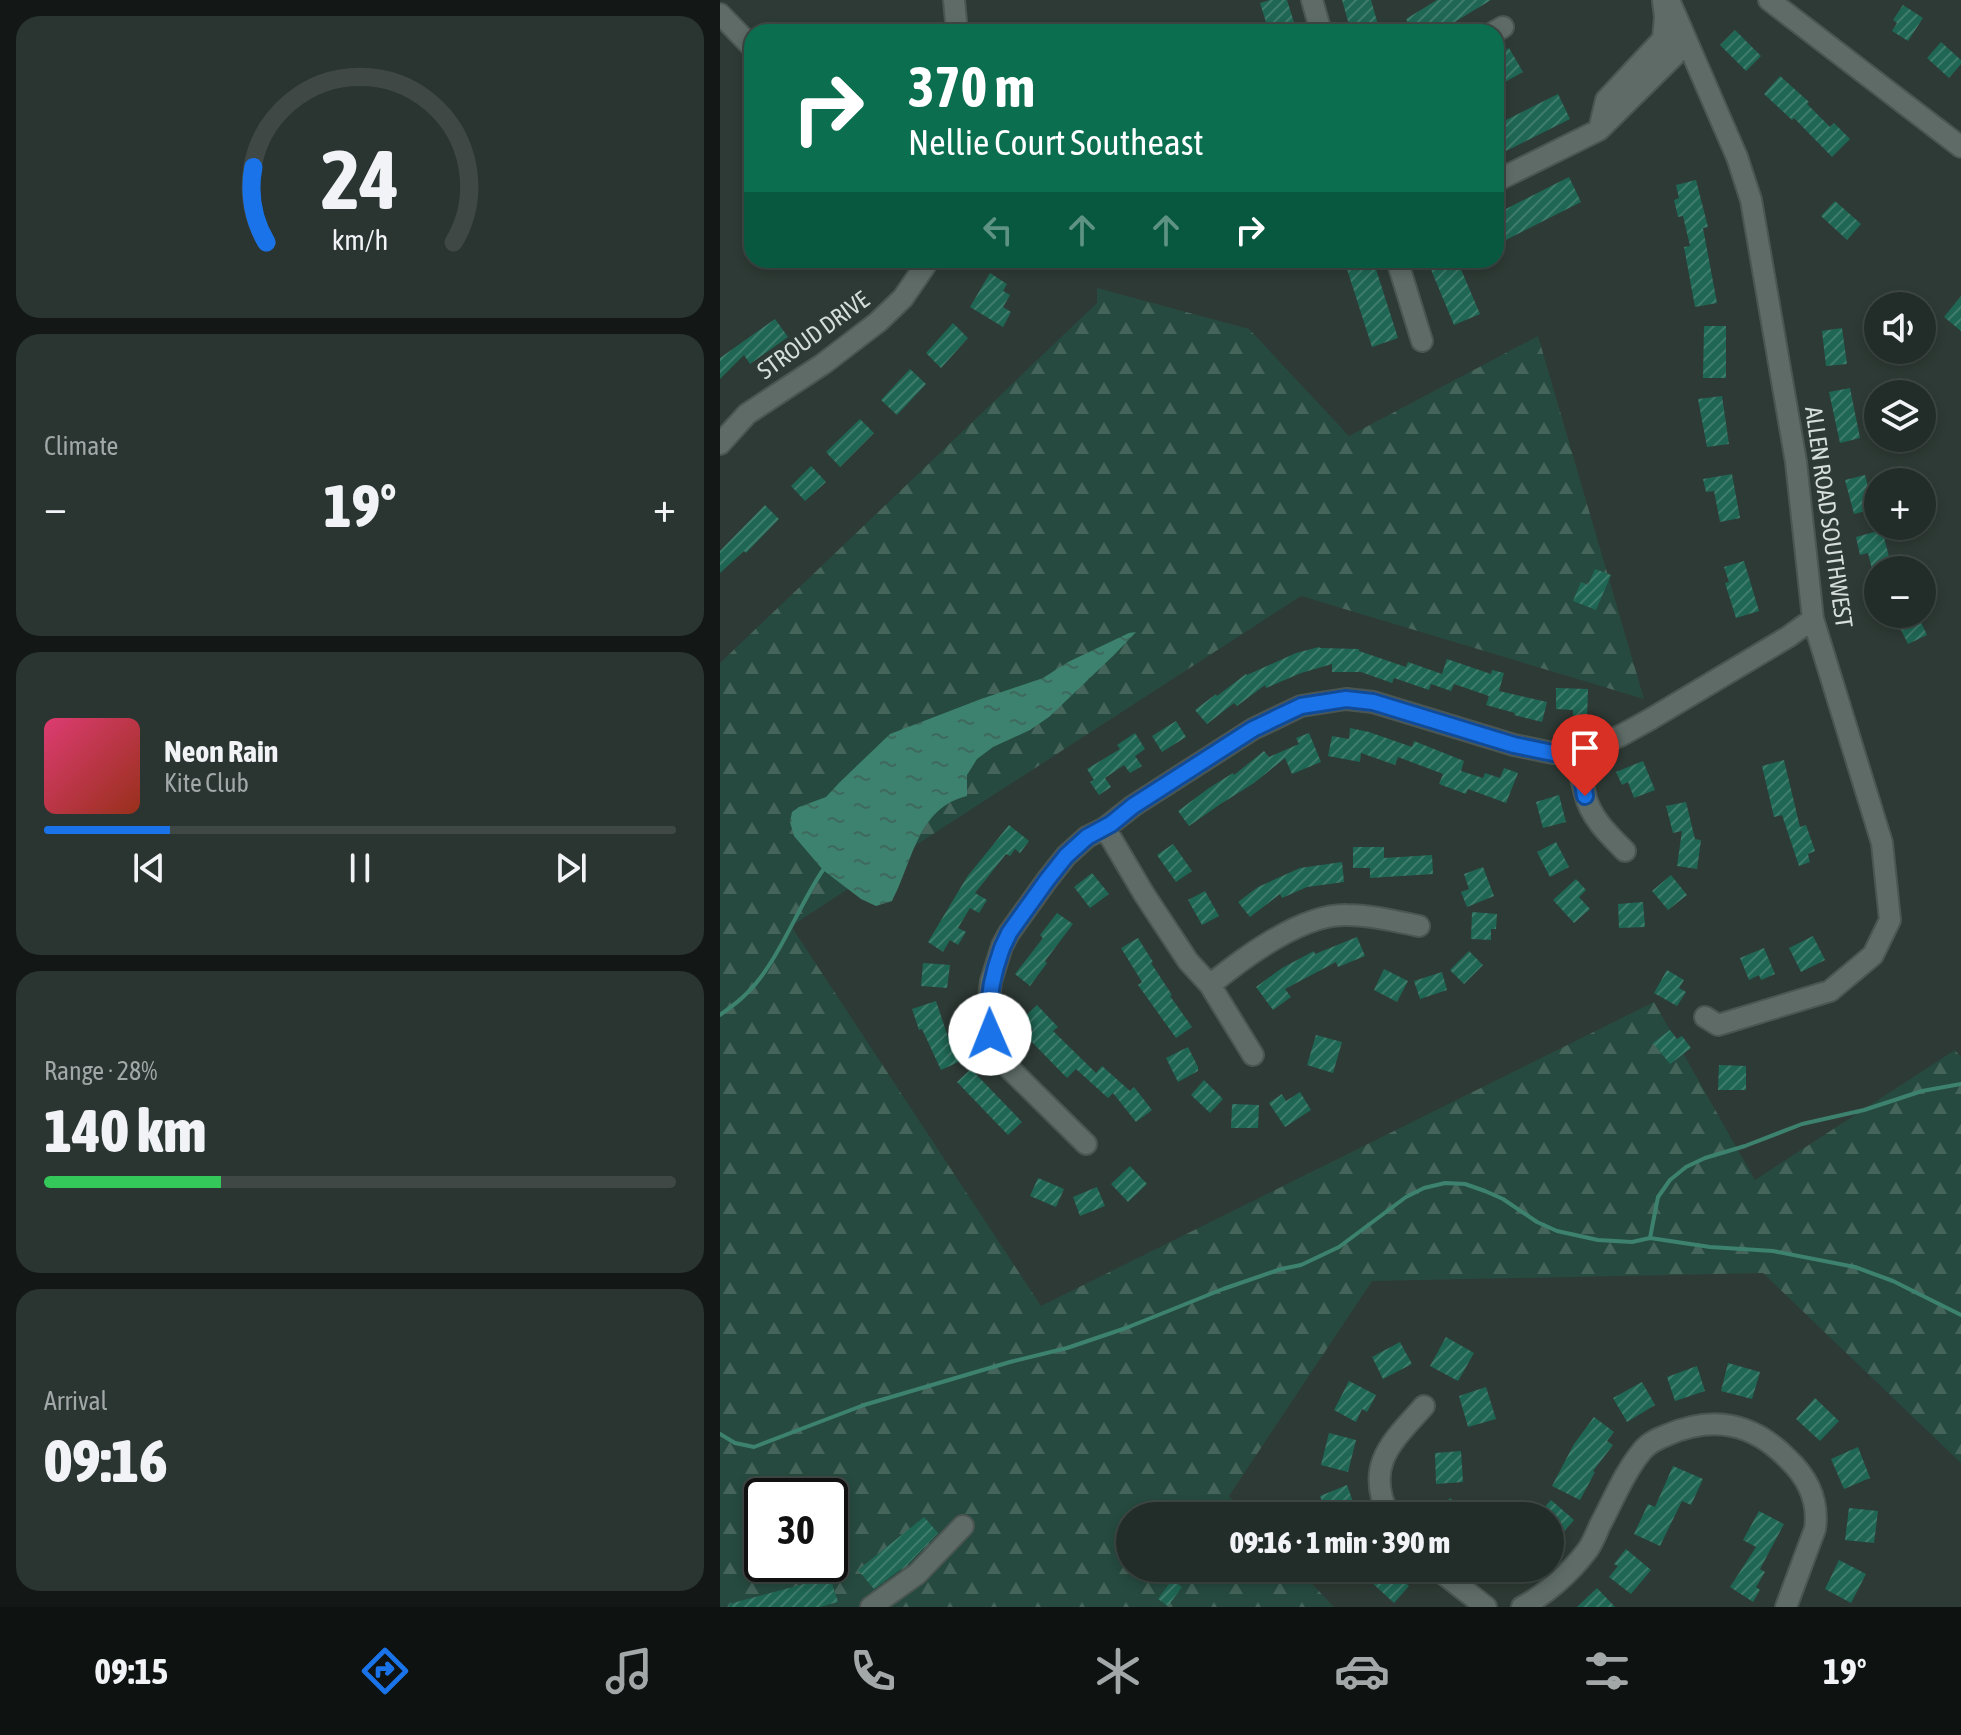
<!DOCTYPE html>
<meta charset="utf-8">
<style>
body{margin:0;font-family:"Asap Condensed",sans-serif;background:#2a3430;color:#f1f3f6;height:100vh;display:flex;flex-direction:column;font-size:30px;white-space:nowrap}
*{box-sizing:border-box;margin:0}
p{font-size:26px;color:#a2a7a8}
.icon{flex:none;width:44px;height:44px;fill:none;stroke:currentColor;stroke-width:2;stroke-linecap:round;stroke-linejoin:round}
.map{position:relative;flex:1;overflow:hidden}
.sheet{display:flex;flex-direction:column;gap:16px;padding:16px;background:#131816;width:720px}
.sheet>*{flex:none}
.hud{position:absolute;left:24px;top:24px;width:760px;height:244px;border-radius:24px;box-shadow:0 4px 12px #0003,0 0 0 2px #3f4845;background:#0b6e4f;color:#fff;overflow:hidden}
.tools{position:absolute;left:1144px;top:292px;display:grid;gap:16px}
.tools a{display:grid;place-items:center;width:72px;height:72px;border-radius:50%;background:#222c28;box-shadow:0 4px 12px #0003,0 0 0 2px #3f4845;font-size:40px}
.speed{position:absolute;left:24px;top:1478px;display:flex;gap:16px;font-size:40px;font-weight:700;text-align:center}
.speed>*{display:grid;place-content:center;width:104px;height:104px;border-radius:50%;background:#222c28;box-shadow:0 4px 12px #0003,0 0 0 2px #3f4845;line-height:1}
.speed .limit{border:4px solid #111;border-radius:12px;background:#fff;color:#111}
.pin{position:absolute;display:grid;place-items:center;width:68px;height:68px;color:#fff;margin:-82px -34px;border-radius:50% 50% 50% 0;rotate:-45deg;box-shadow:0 0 8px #0007}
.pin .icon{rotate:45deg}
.me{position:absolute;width:88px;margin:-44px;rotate:359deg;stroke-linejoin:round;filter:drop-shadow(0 0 6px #0008)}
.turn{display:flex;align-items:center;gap:28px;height:168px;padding:0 32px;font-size:36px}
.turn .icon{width:104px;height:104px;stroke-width:2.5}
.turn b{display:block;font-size:56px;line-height:68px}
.lanes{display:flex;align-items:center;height:76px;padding:0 32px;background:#0003;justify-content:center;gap:40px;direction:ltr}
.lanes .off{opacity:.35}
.big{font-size:60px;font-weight:800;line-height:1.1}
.sheet .widget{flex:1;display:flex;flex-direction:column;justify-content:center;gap:12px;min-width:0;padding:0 28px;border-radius:24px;background:#2a3430}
.sheet .dial{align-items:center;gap:0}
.dial svg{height:208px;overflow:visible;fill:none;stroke:#3f4845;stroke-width:7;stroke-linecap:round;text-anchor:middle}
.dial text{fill:#f1f3f6;stroke:none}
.song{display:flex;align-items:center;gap:24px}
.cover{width:96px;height:96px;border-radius:12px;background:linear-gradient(135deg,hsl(340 70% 55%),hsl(10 70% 35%))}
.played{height:8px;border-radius:4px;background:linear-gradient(90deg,#1a73e8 20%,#3f4845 20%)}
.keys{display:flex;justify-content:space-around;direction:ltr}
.heat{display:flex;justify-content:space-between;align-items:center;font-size:44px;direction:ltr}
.charge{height:12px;border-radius:6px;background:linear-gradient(90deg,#34c759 28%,#3f4845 0)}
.trip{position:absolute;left:396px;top:1502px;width:448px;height:80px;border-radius:40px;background:#222c28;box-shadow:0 4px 12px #0003,0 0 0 2px #3f4845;font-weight:800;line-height:80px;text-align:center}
.tab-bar{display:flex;height:128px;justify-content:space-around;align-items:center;background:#0e1210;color:#a2a7a8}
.tab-bar .icon{width:56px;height:56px}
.tab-bar .current{color:#1a73e8}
.tab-bar b{font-size:36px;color:#f1f3f6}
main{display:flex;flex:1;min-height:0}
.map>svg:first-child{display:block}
.forest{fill:url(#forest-firs);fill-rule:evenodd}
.water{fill:url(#water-ripples)}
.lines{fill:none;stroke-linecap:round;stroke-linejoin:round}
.stream{stroke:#3d826e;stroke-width:4}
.building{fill:url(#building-hatch)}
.minor-casing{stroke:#4b5652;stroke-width:24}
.minor{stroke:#5e6b66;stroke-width:20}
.route-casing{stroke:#114b97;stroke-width:20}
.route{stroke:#1a73e8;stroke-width:14}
.labels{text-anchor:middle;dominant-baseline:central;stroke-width:7;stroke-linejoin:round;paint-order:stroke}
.street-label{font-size:24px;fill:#d6dedb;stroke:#2e3a35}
</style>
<main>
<section class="sheet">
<div class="widget dial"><svg viewBox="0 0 100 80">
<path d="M14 69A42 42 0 1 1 86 69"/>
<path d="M14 69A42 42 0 0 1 9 40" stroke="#1a73e8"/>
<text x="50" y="56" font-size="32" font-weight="700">24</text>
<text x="50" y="72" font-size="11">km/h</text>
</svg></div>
<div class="widget"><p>Climate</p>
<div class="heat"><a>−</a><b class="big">19°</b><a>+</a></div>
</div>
<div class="widget">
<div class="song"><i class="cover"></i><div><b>Neon Rain</b><p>Kite Club</p></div></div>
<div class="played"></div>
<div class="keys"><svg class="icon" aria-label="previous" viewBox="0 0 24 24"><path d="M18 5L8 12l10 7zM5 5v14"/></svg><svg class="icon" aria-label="pause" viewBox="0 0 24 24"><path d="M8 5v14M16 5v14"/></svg><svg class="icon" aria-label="next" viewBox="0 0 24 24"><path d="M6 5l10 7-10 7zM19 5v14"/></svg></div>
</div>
<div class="widget"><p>Range · 28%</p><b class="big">140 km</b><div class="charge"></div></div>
<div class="widget"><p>Arrival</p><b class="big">09:16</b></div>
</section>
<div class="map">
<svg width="1241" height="1607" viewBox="0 0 1241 1607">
<defs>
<pattern id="forest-firs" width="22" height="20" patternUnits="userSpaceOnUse" patternTransform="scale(2)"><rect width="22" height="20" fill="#264a3f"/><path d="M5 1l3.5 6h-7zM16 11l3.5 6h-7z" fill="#45645a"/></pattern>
<pattern id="water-ripples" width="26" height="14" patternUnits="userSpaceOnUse" patternTransform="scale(2)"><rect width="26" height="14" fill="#3d826e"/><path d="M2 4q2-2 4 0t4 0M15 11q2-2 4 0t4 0" fill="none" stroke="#3e695c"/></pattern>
<pattern id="building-hatch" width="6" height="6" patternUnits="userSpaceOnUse" patternTransform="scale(2)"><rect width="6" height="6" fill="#1f6754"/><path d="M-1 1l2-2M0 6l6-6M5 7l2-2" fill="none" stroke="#3f7c6c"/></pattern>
</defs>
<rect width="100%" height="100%" fill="#2e3a35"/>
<path class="forest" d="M377,288l152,41 100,107 189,-100 106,363 -343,-103 -510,330 250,380 613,-304 101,178 200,-130 6,7v406l-198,-190 -391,8 -143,215 19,20h-118v52h167l37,39h-614v-944l377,-360zM42,1496h68v68h-68z"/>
<path class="water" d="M416,632l-22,23 -65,62 -19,13 -37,17 -16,12 -10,16v21c-50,12 -54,66 -75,105l-16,5 -15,-7 -38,-29 -29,-34 -4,-14 2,-10 7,-5 27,-10 13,-14 51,-49 91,-35 62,-21 25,-16 61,-29z"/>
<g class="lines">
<path class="stream" d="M0,1015c8,-6 17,-12 24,-19 33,-30 53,-88 79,-126
M930,1238l8,-41 12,-17 16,-13 19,-9 40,-12 57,-22 62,-14 58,-19 39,-7
M0,1434l15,9 19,4 110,-42 146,-43 57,-14 59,-20 97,-39 58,-20 20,-4 38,-18 67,-50 18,-9 21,-5 20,1 20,7 18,8 34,23 20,9 41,9 34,2 18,-4 60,9 63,4 82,16 38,14 68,34"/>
</g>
<path class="building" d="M550,0h17l10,32h-28l-9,-29z
M622,0h29l9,32h-29z
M717,0h54l-53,32h-25l-7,-13z
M1183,5l20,13 -15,23 -16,-10 5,-8 -4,-3z
M1015,30l26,26 -15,15 -26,-26z
M1221,42l20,18v4l-12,14 -22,-20z
M789,48l14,24 -27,15v-32z
M1060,76l29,26 -2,2 23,23 4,-4 16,16 -18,18 -38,-39 -2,2 -28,-26z
M838,94l12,25 -74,37v-31z
M849,177l12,25 -85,43v-31z
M976,180l12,47 -5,1 14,75 -22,4 -11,-60 6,-1 -7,-30 -5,1 -4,-17 5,-2 -3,-13z
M1115,201l26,23 -14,16 -26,-24z
M624,260h29l25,78 -26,9z
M707,260h30l23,54 -26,11z
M270,273l17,11 -4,7 7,4 -7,12 8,5 -8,15 -33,-20z
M1241,296v35l-17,-14z
M55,319l13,18 -38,27 -6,-9 -24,24v-21z
M233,323l15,15 -27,30 -15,-15z
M984,326h22v52h-23z
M1122,328l5,36 -21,2 -4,-35z
M190,369l16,15 -29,31 -16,-15z
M1130,388l10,50 -20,5 -11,-51z
M1002,396l7,48 -22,3 -9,-48z
M140,419l14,14 -34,34 -14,-15z
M91,466l15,16 -21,19 -14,-15z
M1012,474l8,44 -20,4 -6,-31 -8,1 -3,-13z
M1145,475l9,34 -20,5 -9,-34z
M45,505l14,14 -33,34 -2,-2 -24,22v-22z
M1162,530l9,34 -19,5 -4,-16 -8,2 -4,-18z
M1024,561l15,50 -23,7 -11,-35 4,-1 -5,-15z
M875,569l16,6 -15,35 -23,-9 8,-19 7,3z
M1173,614h24l10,21 -19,9z
M599,647l1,1 39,1v2l47,16 2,-5 34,12 5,-15 44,15 1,-4 12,3 -5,18 48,11 -5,20 -28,-7 1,-2 -29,-8 3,-9 -35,-12 -3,7 -20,-7 -2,6 -35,-12 -2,5 -31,-11h-29v-8l-31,9 -35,15 -1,-3 -28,21 -3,-3 -27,21 -12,-14 21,-16 1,2 29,-22 1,1 49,-22z
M836,688l32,1 -1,31h-14v-10l-17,-1z
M456,721l10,16 -24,15 -10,-16z
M630,728l19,4 43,15 2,-6 50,20 -3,10 22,7 2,-5 15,5 4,-10 14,5 -12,30 -38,-14 -2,5 -27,-10 4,-10 -45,-17 -3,8 -34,-12 -1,9 -32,-6 4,-20 17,3z
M415,733l10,16 -10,7 7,10 -12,7 -6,-8 -19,13 6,9 -12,8 -9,-13 4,-2 -7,-11 33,-20 -3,-4z
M589,733l12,29 -29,12 -7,-16 -31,25 -35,22 -30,21 -11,-15 31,-23 24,-15 1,2 30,-24 5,6 30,-13 -3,-6z
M1064,760l16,67 6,-2 9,26 -7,3 2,8 -11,4 -17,-51 -8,2 -12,-51z
M923,761l12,29 -21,8 -6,-16 -6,3 -6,-13z
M839,795l7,27 -23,6 -7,-26z
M966,802l9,37 6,1 -4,29 -20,-3 5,-35 -9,2 -7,-27z
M289,825l20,16 -9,12 -5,-4 -5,7 -4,-2 -31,39 12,7 -8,13 -9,-5 -12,20 8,4 -8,13 -8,-5 -7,12 -15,-10 39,-65z
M836,842l13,25 -19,10 -13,-25z
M453,844l19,27 -16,11 -19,-27z
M633,847h31v11l48,-3 1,19 -63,4v-10h-17z
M622,862l2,20 -37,5 -25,11 -2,-4 -30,23 -12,-15 20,-15 42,-19z
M763,867l11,29 -27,11 -6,-15 8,-3 -5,-15z
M372,873l17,21 -19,14 -16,-21z
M951,875l16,20 -19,15 -16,-19z
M856,879l10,11 -7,7 11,12 -16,14 -21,-23z
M485,891l14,25 -17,9 -14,-25z
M923,902l2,25 -26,1 -1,-24z
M752,912l25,2 -1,15h-5v11l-20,-1z
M337,913l16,11 -28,37 2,2 -17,23 -15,-12 28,-36 -3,-3z
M1093,936l12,24 -24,12 -12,-24z
M637,937l8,19 -27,11 -2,-5 -51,27 6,8 -18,13 -17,-23 26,-19 32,-17 1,3z
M418,938l15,24 -2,1 21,32 -2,1 22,31 -16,11 -38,-53 4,-3 -21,-34z
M1044,948l11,26 -14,6 -2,-5 -10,5 -9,-22z
M749,951l14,14 -19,19 -14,-14z
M203,963l27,2 -3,23 -26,-2z
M664,969l24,12 -11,21 -23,-12z
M947,970l17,10 -5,8 7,4 -9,14 -23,-13z
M722,972l5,18 -27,9 -6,-18z
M216,1001l12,36 3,-1 12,24 -22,10 -19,-41 -3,1 -7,-21z
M317,1005l21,22 -5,4 43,42 6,-7 28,25 4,-4 18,23 -16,12 -23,-29 -5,5 -32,-29 -9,9 -41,-42 7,-6 -11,-11z
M950,1030l7,9 5,-3 9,12 -21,16 -17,-21z
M596,1035l26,7 -9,31 -26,-8z
M468,1047l10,20v4l-20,11 -12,-24z
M999,1065l27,1v24h-28z
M251,1069l51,53 -14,13 -51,-53z
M484,1080l19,19 -13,14 -19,-18z
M580,1092l11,18 -26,17 -16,-24 13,-9 4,7z
M512,1104l27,1 -1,23h-27z
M410,1166l17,18 -19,18 -17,-18z
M318,1178l26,11 -8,18 -26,-11z
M377,1187l8,19 -25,10 -7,-19z
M726,1337l28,16 -16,28 -28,-15z
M680,1342l12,22 -29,15 -11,-22z
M1008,1363l32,9 -8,27 -31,-8z
M977,1366l8,25 -30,10 -8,-24z
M629,1381l27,14 -9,17 -5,-3 -6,13 -22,-12z
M922,1382l13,23 -28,17 -14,-24z
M766,1387l10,32 -28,8 -9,-31z
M1095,1398l24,23 -19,20 -24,-22z
M874,1417l20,15 -7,9 6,4 -20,26 2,1 -15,28 -28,-14 22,-42z
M609,1433l27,7 -8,32 -27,-7z
M1138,1447l12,31 -26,11 -13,-30z
M741,1451l2,31 -27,2 -1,-31z
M953,1466l30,13 -12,26 -9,-4 -22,45 -26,-12 14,-30 7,3z
M627,1485l11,31h-31l-7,-20z
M730,1498l19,18h-36z
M831,1500l23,20 -24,27v-31h-14z
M1129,1508l29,3 -4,32 -29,-3z
M1039,1511l25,13 -24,45 5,3 -9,15 4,3 -7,12 -23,-15 26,-40 -13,-7z
M204,1517l14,16 -30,31 -34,25 -16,-19z
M906,1549l25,21 -20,24 -22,-17 9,-11 -4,-2z
M1119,1560l27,14 -15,29 -26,-14z
M636,1568h48l-7,7 12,11 -15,17z
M110,1577l8,25 -18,5h-91v-3z
M452,1580l10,7 -14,19 -10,-7z
M877,1588l18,19h-38z"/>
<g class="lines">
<g class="minor-casing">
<path id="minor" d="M234,0l3,32
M592,0l9,32
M949,0l68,157 14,43 45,262 17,157 69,224 8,77 -17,35 -43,36 -112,34 -13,-8
M1049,0l192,147
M0,14l32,33
M774,32l9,-5
M879,130l7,-30 57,-61 2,-22 -2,-16
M776,181l103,-51 75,-74 10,-18
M677,260l25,81
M0,444l27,-30 76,-50 55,-42 25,-24 26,-38
M854,751c5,15 7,29 11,43 5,23 24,41 40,57
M385,828l39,66 44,67 22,24 43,70
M490,985c33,-27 92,-71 136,-70 25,0 49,6 73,11
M366,1144l-76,-75 -20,-35 -3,-20 4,-33 11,-35 7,-13 38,-53 19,-24 21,-19 18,-9 28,-22 120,-77 48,-23 45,-7 27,3 141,43 39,8 21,-2 20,-5 26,-10 29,-16 139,-83 25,-18
M669,1516c-25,-51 3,-74 35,-110
M716,1568l50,39
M151,1607l46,-33 46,-48
M802,1607c23,-12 48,-34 64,-55 6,-7 10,-18 14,-27 13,-24 24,-52 42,-74 6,-8 15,-12 25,-16 46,-20 86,-12 121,24 20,19 31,42 27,70l-29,78"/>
</g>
<use href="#minor" class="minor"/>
</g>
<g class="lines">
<g class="route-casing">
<path id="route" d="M270,1034c-4,-29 1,-55 11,-83 2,-7 6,-12 8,-18l38,-53 19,-24 21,-19 24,-13 22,-18 120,-77 48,-23 45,-7 27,3 141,43 39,8 21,-2 7,22 4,23"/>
</g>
<use href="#route" class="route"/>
</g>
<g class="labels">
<g class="street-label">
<text transform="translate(93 335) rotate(-36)">STROUD DRIVE</text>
<text transform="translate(1109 517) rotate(82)">ALLEN ROAD SOUTHWEST</text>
</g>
</g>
</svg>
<div class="tools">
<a><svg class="icon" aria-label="sound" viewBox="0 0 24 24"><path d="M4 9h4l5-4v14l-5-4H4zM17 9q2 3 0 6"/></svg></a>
<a><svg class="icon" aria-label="layers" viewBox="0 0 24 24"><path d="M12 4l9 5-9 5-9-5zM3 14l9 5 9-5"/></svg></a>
<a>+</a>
<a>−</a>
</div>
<div class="speed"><div class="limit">30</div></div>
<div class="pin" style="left:865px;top:796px;background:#d93025"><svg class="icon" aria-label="arrive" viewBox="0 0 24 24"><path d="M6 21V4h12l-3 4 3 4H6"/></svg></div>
<svg class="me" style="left:270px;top:1034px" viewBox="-20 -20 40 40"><circle r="19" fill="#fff"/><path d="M0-13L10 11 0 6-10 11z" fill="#1a73e8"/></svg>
<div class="trip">09:16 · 1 min · 390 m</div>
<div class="hud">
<div class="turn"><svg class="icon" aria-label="right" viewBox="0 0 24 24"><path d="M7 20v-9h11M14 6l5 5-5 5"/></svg><div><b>370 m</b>Nellie Court Southeast</div></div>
<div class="lanes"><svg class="icon off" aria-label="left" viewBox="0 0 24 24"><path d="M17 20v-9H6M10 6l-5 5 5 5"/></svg><svg class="icon off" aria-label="ahead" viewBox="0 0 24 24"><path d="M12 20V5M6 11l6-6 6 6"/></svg><svg class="icon off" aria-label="ahead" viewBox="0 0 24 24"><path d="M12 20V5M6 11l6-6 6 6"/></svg><svg class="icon" aria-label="right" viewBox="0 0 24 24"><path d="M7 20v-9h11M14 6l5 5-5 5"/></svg></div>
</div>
</div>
</main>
<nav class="tab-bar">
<b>09:15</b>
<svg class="icon current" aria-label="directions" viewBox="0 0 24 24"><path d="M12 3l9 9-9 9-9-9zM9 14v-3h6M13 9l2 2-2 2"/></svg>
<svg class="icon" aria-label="music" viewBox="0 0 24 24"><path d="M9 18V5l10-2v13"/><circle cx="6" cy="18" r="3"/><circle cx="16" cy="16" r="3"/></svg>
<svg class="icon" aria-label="phone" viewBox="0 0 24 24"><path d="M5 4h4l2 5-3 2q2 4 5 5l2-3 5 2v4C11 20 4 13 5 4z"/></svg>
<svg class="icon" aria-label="climate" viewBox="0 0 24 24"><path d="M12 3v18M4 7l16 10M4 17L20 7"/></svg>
<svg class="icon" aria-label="car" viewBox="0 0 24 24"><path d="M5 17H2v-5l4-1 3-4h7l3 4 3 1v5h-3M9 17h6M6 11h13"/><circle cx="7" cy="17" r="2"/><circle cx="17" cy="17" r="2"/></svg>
<svg class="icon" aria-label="filters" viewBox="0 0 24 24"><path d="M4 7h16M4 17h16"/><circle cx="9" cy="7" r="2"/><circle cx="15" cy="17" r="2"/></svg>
<b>19°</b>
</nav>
